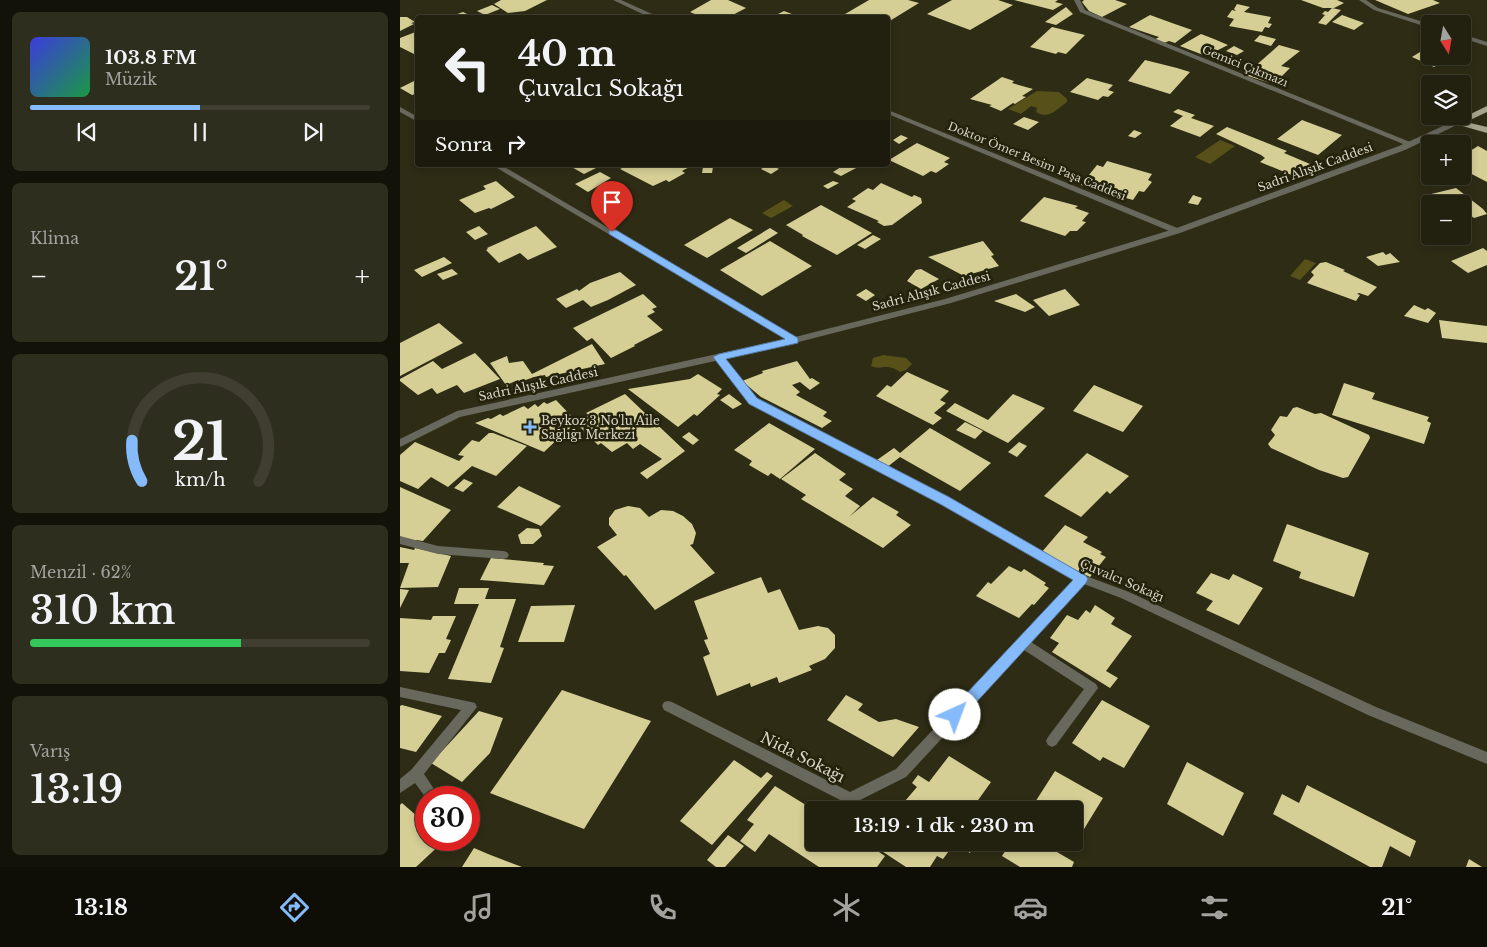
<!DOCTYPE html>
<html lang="tr">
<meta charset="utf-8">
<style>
body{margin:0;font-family:"Libre Baskerville",serif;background:#2e2e1e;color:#f1f3f6;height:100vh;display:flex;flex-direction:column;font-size:19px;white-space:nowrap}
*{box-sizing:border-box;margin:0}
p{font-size:16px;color:#a2a39f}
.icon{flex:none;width:28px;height:28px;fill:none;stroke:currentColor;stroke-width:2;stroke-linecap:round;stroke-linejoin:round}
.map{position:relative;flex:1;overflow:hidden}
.drawer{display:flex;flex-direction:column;gap:12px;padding:12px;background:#131209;width:400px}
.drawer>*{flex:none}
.top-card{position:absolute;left:15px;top:15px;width:475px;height:152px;border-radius:5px;box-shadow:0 2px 8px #0003,0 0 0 1px #3f3e30;background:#222110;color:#f1f3f6;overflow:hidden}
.needle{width:32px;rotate:169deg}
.tools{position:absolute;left:1021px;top:15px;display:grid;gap:10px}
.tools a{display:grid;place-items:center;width:50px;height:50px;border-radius:5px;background:#222110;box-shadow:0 2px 8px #0003,0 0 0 1px #3f3e30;font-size:25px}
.speed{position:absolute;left:15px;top:786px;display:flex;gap:10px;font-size:25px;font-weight:700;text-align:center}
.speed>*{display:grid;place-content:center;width:65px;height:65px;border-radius:50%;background:#222110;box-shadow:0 2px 8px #0003,0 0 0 1px #3f3e30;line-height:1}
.speed .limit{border:8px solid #d22;background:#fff;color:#111}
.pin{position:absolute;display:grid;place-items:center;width:42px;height:42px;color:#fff;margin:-51px -21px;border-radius:50% 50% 50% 0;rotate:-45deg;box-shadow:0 0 5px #0007}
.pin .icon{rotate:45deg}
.me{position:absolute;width:55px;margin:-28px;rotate:43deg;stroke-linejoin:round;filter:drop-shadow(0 0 4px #0008)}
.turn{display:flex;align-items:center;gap:18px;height:105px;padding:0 20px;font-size:22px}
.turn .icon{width:65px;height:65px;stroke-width:2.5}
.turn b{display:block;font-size:35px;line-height:42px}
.then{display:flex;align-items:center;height:48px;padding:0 20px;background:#0003;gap:10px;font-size:19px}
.big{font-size:38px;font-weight:600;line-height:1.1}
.drawer .tile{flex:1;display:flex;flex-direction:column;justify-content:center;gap:8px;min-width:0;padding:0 18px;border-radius:8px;background:#2e2e1e}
.drawer .dial{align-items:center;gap:0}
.dial svg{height:130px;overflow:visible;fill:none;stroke:#3f3e30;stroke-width:7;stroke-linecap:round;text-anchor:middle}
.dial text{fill:#f1f3f6;stroke:none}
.song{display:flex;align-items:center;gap:15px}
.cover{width:60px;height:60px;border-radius:8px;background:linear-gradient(135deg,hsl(240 70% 55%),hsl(140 70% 35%))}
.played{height:5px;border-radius:2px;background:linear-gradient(90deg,#85bbfb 50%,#3f3e30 50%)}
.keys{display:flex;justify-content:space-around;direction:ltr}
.heat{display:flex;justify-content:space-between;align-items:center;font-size:28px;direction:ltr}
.charge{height:8px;border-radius:4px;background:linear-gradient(90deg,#34c759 62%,#3f3e30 0)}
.trip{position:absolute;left:405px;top:801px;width:278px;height:50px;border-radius:5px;background:#222110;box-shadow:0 2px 8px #0003,0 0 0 1px #3f3e30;font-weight:600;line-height:50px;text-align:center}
.dock{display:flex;height:80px;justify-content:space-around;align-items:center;background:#0e0d06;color:#a2a39f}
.dock .icon{width:35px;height:35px}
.dock .selected{color:#85bbfb}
.dock b{font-size:22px;color:#f1f3f6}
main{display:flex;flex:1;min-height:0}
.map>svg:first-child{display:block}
.water{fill:#575119}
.building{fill:#d5cf96}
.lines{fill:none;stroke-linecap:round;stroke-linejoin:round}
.minor{fill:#69685d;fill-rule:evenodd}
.tertiary{fill:#69685d;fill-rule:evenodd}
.primary{fill:#a6a48d;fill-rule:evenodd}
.route{fill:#85bbfb;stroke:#567aa3}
.poi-dot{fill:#85bbfb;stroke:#24220b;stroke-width:2}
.labels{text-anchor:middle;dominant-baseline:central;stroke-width:5;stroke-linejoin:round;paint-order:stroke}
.far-street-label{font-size:11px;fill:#d6d4c6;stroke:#24220b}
.street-label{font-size:12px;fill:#d6d4c6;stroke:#24220b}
.poi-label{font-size:12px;fill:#d6d4c6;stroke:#24220b;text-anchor:start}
.near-street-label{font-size:15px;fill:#d6d4c6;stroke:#24220b}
</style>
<main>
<section class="drawer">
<div class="tile">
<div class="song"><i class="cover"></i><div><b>103.8 FM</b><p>Müzik</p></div></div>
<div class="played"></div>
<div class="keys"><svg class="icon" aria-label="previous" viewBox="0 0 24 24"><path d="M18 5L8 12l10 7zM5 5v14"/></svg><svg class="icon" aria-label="pause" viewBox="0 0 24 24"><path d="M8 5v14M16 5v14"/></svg><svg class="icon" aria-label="next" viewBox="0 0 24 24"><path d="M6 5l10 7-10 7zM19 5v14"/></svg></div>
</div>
<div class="tile"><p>Klima</p>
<div class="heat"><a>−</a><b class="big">21°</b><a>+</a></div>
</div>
<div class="tile dial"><svg viewBox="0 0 100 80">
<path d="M14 69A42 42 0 1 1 86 69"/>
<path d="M14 69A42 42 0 0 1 8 44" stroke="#85bbfb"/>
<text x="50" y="56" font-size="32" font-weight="700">21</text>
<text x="50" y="72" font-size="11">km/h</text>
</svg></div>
<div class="tile"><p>Menzil · 62%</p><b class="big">310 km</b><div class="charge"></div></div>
<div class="tile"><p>Varış</p><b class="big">13:19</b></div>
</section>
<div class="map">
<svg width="1087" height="867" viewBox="0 0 1087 867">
<rect width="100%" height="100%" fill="#2e2c15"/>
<path class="water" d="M637,91l22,1 8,7v3c-10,7 -18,18 -31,10l1,-4 -6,-2 -10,8 -13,-5z
M820,140l15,6 -25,18 -15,-7z
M384,200l9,6 -22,12 -9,-5z
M905,259l11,4 -16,17 -10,-4z
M483,355l23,3 6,6 -6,6 -6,2c-15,-10 -17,-1 -29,-6l2,-8z"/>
<path class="building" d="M101,0h46l-22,11 -17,2 -14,-9z
M311,0h17l18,8 -19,10h-30l-3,-2 3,-1 -7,-3z
M469,0h39l11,3 -31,19v-4l-48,-1z
M552,0h46l15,5 -43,25 -43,-16z
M614,0h44l-3,2 8,2 -10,6z
M684,0h31l12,4 -25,13 -13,-6 -7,-9z
M901,0h36l7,3 -10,5h-11z
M975,0h58l7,3 -32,11z
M837,4l13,3 -6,5 27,5 -3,6 4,1 -3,4 -4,-1 -3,5 -33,-6 5,-7 -7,-2 5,-7 4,1 -2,-2z
M92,5l8,4 -15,6 -8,-4z
M666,7l7,7 -17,11 -11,-3z
M932,8l9,2 -15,15 -8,-2 7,-8 -3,-1 3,-3 3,1z
M384,11l16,6v1h-30z
M63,12l6,3 -20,3v-1z
M750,15l22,8 20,7 -17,13 -6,-2 -5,2 -10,-3 5,-3 -30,-10z
M942,15l22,8 -10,7 -22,-8z
M0,17h7l8,5 -4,1 3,1 -14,7z
M652,27l33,8 -19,19 -8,-2 -2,2 -26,-7z
M18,31v25l-18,-9v-9z
M801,34l13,5 14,6 -22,11 -26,-10z
M860,35l16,4 -5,7 -17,-5z
M879,45l21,6 -19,15 9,2 -16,16 -29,-9z
M834,46l10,5 -7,4 -11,-4z
M1028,47l2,1v8h23l-19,11 -22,-10z
M745,60l32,8 13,4 -20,22 -42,-13z
M602,77l12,4 -2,2 21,6 -11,7 4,1 -11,7 -2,-1 -12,8 -12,-5 3,-1 -22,-6z
M687,78l26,7 -5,5 6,2 -6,5 -5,-1 -5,4 -28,-8z
M18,79v14l-6,2 -12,-7z
M778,109l17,6 -4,3 23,8 -14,11 -30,-11 13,-10 -10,-4z
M624,117l15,5 -11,8 -15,-6z
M902,120l40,15 -24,20 -41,-16z
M827,127l60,24 -3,2 26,11 -16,12 -34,-14 5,-4 -4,-3 -45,-21z
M734,130l8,3 -7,5 -7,-2z
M501,135l7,3 -9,6 -6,-4z
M517,143l33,15 -6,4 5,2 -13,9 -5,-2 -8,5 -34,-16z
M1078,146l9,5v31l-25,-13v-22l8,4z
M707,161l45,13 -4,6 4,2 -8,10 -5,-1 -6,9 -52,-15 16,-20 6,2z
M168,165h34l-18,9z
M228,165h65l-11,6 3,2 -16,9 -3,-2 -13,6 -33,-17z
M367,165h4l8,4 -8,5 -10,-5z
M444,165h11l3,2 -17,9 -8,-4z
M303,167h10l-1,6h-10z
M200,172l11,6 -23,14 -13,-8z
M96,181l19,16 -24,12 -2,-1 -14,5 -16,-13 27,-11 -3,-3z
M433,181l6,2 -11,6 -5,-3z
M481,183l31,14 2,-2 7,3 1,5 -30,22 -8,1 -7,-4 2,-1 -32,-14 9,-6 -4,-2 16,-11 5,2z
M1056,188l27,21 4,5 -13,4 -7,-5 -5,1v-10h-30l-9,-8z
M793,195l9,3 -4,7 -10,-2z
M644,197l34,9 -3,2 14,5 -7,8 4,1 -9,9h-7l-5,5 -45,-15z
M421,205l51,28 -35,22 -35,-19 1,-1 -17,-10z
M330,218l23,12 -46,28 -23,-13z
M79,226l9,8 -13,6 -9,-8z
M136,226l21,21 -29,13 -8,-7 -21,10 -13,-13 2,-1 -1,-1z
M370,228l8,5 -32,20 -9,-5z
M473,235l8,4 -16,10 -8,-4z
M370,241l42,25 -50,30 -42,-26z
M583,241l11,14 -3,1 8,10 -35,10 -36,-19z
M1083,248l4,3v14l-19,8 -17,-12z
M983,252l3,3 4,-2 10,9 -22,4 -12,-9z
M44,257l8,6 -30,14 -8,-7z
M926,262l19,8 -2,1 34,16 -9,9 -9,-3 -2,1 3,1 -4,6 -49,-18 7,-8 -3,-3 9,-9z
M52,269l6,5 -15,6 -6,-6z
M521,269l18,10 -18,10 -14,-8 9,-11z
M220,272l16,13 -28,15 -17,7 -8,-7 -17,8 -10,-9 21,-10 2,2 11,-8z
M466,289l9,6 -9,6 -10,-6z
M665,289l15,16 -31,11 -16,-16z
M243,294l14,13 -5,2 3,3 -8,4 16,14 -29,15 1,1 -24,12 -19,-20 -5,3 -14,-13z
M616,294l19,13 -10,5 -31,-11z
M1014,305l11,5 3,-2 8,5 -8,10 -24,-7z
M1039,320l48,6v17l-45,-5z
M39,323l24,20 -63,33v-33z
M192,344l13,20 -59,13 -1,-2 -11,2 -14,5 -2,-2 -12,5 -16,-22 17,-7 2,7 14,-2 9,13z
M75,353l25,26 -36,14 -7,-8 -20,9 -5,-6 -14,7 -18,-14v-2l33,-18 9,8z
M397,361l13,18 2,-1 8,5 -10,7 -10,-8 -8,3 8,7 -4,3 31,17 -4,4 9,5 -10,7 -61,-31 -19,-16 21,-8 -1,-2z
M507,372l42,19 -9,9 6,3 -12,10 8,5 -9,7 -57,-29 11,-11 4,2z
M298,374l24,15 -5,5 3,1 -23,21 -3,-2 -16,13 -50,-38 62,-10z
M944,383l31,10 -3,6 57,18 -2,4 4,2 -7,21 -92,-29z
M694,385l49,21 -20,26 -50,-21z
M225,394l60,57 -38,28 -7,-6 22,-14 -22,-15 -7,5 -6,-6 -15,9 -11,-9 -3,2 -21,-21 -12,8 -21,20 -69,-29 13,-5 3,1 9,-5 3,2 21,-10 4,3 7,-5 3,3 6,-5 3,2 9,-4 21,22 12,-7 -3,-2z
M329,394l13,10 -9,5 -13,-9z
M613,394l32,14 -37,35 -62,-32 9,-8 33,17z
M897,407l18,7 6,-1 48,22 1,3 -22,39 -5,1 -24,-8 -48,-22 -3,-4 7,-9 -4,-5 9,-14 7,1 6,-9z
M565,422l18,9 -8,8 -19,-9z
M369,423l46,26 -35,30 -9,-6 -3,3 -19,-11 3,-4 -18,-11z
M530,428l61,35 -31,28 -60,-34 -14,11 -9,-8 17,-12 6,5z
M289,432l10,8 -6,5 -11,-8z
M89,433h4l34,13 -31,30 -24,-10 -24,21 -17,-10 -13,12 -18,-8v-26l15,-13 44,19 5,-5 -6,-1 5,-6 9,-9 7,2z
M619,442l8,4 -10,11 -9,-5z
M415,453l31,21 -7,6 14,9 -8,7 15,10 -11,11 24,-20 26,15 -3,3 15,10 -28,23 -82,-49 5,-4 -25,-16z
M687,453l42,23 -19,18 -3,-3 -26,26 -37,-21z
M64,479l9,4 -10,9 -9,-4z
M119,486l42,20 -20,20 -44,-19z
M0,487l51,23 -28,31 -7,-1 -1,2 -15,-5z
M228,506l12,2 9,9 12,-7 12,1 10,5 9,8 4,9 -3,11 -3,1 25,28 -60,37 -29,-35 -2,1 -27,-29 20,-12 -8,-10v-7l6,-8z
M887,524l82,29 -15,44 -55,-19 2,-6 -28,-11z
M665,525l23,12 -5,5 19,10 -2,2 6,3 -16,20 -49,-24z
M127,528l12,1 3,7 -9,8h-12l-3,-9z
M0,547l14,3 1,-2 36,8 -13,31 -38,1 9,-25h-9z
M91,558l53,5 -1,2 11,1 -10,19 -64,-5z
M609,566l12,6 3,-3 22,14 -2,2 5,3 -15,17 -2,-1 -13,14 -43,-22 12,-14 3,2z
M811,573l18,7 4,-6 30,14 -24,37 -33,-15 7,-9 -17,-8z
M361,577l7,16 12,-4 19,41 19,-4 10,2 7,7v13l-10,11 -16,7 3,4 -33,13 -2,-6 -26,10 -1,-4 -33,13 -14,-39 7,-3 -6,-14 4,-1 -14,-38z
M59,588h30l-4,11h31l-16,48 4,1 -13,35 -43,-4 31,-75h-25z
M0,589l9,1 -9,18z
M175,605l-11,37h-46l13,-36z
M695,605l20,13 -4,6 21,12 -26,35 12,7 -8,10 -58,-36 7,-9 -9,-5 17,-23 11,5 8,-10 4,3z
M33,616h23l-10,23 5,1 -6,13h-6l-10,20 -29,-2v-53l31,2z
M162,690l89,31 -67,108 -94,-36z
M446,695l17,9 -5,6 21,12 17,-3 23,8 -26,30 -66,-37z
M702,700l48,26 -26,42 -21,-11 -3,4 -28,-18z
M2,705l40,11 -26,36 -16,-4v-42z
M79,711l24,7 -13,35 -28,29 -31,-19z
M549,756l42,26 -20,28 -72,-2 18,-21 -5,-4 6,-8 11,7z
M334,760l27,18 6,-6 6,4 -61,69 -32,-24z
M787,762l57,31 -21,43 -56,-32z
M655,771l48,27 -30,49 -8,-5h9v-32h-44z
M907,785l109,56 -6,16 -20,-11 -8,21h-12l-97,-53 9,-20 17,9z
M375,786l39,24v32h50l21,14 -8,11h-58l-50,-33 -14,18 -15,-11 14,-17 -7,-4z
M2,803l24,21v16h19l-29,27h-16v-62z
M328,835l16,11 -19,21h-9l-9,-7z
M482,842h93l-5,11 -16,-9 -11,15 -6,-3 -7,11h-24l-29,-19z
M611,842h29l34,20 -2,5h-52l-18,-11z
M74,848l14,6 34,13h-60z
M1069,859l13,8h-16z"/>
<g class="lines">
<path class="minor" d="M213,0h8l40,18h-10z
M674,0h6l5,10 330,134 -1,2h-6l-328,-134z
M959,0h7l12,8 52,16v4l-56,-18z
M1062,34l25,8v4l-25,-8z
M488,110l292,119 1,2 -1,2h-6l-286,-119z
M319,354l3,1 34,44 193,99 137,78 43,16 247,115 111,45v12l-119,-49 -247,-117 -37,-14 -53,58 65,42 2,4 -42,57 -4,2 -4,-2 -2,-4 2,-4 36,-48 -60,-39 -118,127 -56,28 -186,-95 -2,-4 2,-4 4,-1 4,1 178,90 46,-23 178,-189 -133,-76 -191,-101 -36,-46z
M0,536l38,10 65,5 4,1 2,3 -2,3 -4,1 -65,-5 -38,-10z
M0,687l71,15 4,1 2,4 -53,67 16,24h-14l-11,-15 -15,10v-14l11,-9 50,-60 -61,-13z"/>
<path class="tertiary" d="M0,107l18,10v5l-18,-10z
M1054,121l7,2 -56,27 -225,83 -229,70 -172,44 -319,70 -60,30v-8l57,-28 329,-72 -294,-174h9l294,172 150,-38 229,-70 225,-83z"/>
<path class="primary" d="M1087,106v6l-21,10 21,5v6l-35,-10z"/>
</g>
<path class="route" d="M209,230h7l182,108v5l-72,16 31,39 192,99 137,79 2,3 -2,4 -126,137 -5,1 -5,-1 -2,-5 2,-4 123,-131 -133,-76 -191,-100 -36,-47 6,-3 66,-15 -176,-105z"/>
<path class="poi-dot" d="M127.5 419.5h5v5h5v5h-5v5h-5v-5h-5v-5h5z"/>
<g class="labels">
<g class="far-street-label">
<text transform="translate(845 66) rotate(22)">Gemici Çıkmazı</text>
<text transform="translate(637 161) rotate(22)">Doktor Ömer Besim Paşa Caddesi</text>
</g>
<g class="street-label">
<text transform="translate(915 167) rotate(-20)">Sadri Alışık Caddesi</text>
<text transform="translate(531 291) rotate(-15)">Sadri Alışık Caddesi</text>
<text transform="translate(138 384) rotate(-12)">Sadri Alışık Caddesi</text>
<text transform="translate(722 580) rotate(23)">Çuvalcı Sokağı</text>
</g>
<g class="poi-label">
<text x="141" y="420">Beykoz 3 No'lu Aile<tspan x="141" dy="14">Sağlığı Merkezi</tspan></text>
</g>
<g class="near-street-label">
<text transform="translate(403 757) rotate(27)">Nida Sokağı</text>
</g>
</g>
</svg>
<div class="tools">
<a><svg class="needle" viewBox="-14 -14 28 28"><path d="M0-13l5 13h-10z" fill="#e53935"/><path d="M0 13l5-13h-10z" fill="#a2a39f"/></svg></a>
<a><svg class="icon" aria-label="layers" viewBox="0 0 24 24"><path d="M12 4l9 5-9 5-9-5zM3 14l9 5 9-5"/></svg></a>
<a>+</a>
<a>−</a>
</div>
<div class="speed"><div class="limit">30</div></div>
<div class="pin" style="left:212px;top:232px;background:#d93025"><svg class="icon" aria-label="arrive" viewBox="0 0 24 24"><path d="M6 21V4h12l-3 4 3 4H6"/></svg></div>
<svg class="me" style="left:555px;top:715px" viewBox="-20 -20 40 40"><circle r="19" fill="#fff"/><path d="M0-13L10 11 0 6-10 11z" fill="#85bbfb"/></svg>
<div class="trip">13:19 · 1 dk · 230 m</div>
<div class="top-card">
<div class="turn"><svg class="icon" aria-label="left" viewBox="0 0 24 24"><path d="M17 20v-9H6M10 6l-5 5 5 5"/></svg><div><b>40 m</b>Çuvalcı Sokağı</div></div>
<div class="then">Sonra<svg class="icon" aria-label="right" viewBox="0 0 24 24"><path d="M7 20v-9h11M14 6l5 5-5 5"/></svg></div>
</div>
</div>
</main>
<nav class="dock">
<b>13:18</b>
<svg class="icon selected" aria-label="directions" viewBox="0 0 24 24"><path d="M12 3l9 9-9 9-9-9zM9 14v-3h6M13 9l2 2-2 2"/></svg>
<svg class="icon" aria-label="music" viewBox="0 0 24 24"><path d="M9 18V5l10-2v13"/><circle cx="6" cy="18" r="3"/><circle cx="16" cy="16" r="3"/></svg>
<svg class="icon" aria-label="phone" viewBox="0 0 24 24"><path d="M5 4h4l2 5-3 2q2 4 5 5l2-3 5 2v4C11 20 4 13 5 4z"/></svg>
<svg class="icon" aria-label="climate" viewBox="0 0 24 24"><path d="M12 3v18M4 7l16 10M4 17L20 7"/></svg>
<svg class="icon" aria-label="car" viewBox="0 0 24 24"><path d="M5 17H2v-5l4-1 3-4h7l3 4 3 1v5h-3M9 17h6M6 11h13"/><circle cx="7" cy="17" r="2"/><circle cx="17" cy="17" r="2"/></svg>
<svg class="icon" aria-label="filters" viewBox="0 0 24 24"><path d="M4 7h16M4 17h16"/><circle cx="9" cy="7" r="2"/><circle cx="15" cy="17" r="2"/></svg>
<b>21°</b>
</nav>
